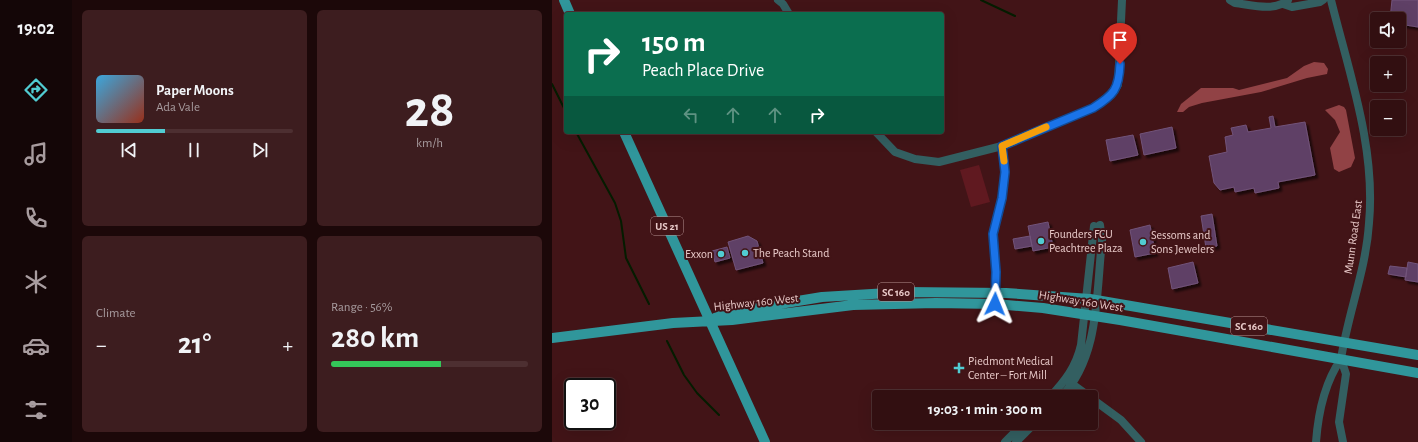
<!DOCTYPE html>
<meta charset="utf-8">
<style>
body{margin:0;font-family:"Alegreya Sans",sans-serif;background:#3d1d1f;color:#f1f3f6;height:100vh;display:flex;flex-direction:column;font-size:15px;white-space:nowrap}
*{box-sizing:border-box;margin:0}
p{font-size:13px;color:#a89c9f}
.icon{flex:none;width:22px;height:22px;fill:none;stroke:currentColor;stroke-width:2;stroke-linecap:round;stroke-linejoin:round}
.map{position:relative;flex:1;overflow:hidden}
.details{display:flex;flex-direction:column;gap:10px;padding:10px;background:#1c0809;width:480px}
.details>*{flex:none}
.guide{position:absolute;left:12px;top:12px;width:380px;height:122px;border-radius:4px;box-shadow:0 4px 16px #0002,0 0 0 1px #4d2f31;background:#0b6e4f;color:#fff;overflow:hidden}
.tools{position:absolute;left:818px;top:12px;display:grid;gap:8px}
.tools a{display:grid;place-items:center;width:36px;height:36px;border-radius:4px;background:#320f11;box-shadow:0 4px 16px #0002,0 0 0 1px #4d2f31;font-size:20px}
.speed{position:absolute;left:12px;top:378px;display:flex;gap:8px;font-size:20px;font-weight:700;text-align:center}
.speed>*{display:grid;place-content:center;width:52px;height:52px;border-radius:50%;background:#320f11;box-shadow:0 4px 16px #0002,0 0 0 1px #4d2f31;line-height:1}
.speed .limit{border:2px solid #111;border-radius:6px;background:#fff;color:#111}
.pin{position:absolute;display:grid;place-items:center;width:34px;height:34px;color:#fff;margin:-41px -17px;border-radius:50% 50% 50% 0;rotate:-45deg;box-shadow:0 0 4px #0007}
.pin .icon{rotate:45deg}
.me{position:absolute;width:44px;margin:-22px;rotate:2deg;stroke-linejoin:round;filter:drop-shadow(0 0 3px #0008)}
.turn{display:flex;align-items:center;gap:14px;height:84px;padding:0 12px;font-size:18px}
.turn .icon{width:52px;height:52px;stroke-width:2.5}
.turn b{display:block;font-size:28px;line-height:34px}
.lanes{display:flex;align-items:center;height:38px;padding:0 12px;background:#0003;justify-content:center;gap:20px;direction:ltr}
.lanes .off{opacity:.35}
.big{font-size:30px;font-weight:700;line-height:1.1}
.details .card{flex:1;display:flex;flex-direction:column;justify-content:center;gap:6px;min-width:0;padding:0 14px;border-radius:6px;background:#3d1d1f}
.details .dial{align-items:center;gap:0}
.dial b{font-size:52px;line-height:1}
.song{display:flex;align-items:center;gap:12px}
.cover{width:48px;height:48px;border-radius:6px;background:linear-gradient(135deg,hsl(200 70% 55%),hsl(10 70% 35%))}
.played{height:4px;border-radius:2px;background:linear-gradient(90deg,#51ccd2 35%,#4d2f31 35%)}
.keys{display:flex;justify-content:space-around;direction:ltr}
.heat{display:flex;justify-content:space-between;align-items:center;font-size:22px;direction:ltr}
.charge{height:6px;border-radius:3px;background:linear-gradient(90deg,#34c759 56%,#4d2f31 0)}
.details .tiles{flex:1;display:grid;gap:10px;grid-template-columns:repeat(2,1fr)}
.trip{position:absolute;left:320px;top:390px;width:226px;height:40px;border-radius:4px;background:#320f11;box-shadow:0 4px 16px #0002,0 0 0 1px #4d2f31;font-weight:700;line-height:40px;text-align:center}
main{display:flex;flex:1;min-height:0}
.menu{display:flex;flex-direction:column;width:72px;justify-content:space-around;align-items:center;background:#140607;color:#a89c9f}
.menu .icon{width:28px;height:28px}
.menu .active{color:#51ccd2}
.menu b{font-size:18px;color:#f1f3f6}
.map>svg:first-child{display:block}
.green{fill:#601920}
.forest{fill:#914245}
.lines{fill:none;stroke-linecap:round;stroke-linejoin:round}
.stream{stroke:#041c00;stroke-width:2}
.building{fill:#5e4066;stroke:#72537a;filter:url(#shadow)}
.street{stroke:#335f61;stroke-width:8}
.primary{stroke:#30969b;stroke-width:10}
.route-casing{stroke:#114b97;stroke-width:10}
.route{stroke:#1a73e8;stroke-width:7}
.slow{stroke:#f59e0b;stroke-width:7}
.poi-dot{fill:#51ccd2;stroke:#421417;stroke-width:1.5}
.labels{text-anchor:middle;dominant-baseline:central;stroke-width:4;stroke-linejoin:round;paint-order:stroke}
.shield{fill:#421417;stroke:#b69393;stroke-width:1}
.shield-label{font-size:11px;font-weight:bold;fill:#e8c9c8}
.poi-label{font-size:12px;fill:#e8c9c8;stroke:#421417;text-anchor:start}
.street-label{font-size:12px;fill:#e8c9c8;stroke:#421417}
</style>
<main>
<nav class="menu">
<b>19:02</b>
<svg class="icon active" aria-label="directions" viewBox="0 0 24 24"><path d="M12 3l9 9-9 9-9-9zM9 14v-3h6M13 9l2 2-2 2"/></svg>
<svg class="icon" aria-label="music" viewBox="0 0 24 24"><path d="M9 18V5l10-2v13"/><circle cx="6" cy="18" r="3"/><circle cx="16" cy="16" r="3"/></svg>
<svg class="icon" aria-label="phone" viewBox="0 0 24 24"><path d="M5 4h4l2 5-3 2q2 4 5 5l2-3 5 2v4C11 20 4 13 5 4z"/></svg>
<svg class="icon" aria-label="climate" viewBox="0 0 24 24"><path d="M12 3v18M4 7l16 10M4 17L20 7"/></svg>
<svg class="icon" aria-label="car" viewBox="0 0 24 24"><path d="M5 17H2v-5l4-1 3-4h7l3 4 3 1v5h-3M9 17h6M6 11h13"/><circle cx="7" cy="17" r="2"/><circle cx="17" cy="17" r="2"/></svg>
<svg class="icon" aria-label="filters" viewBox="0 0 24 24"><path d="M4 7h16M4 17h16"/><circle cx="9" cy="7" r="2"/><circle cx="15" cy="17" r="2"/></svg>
</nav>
<section class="details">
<div class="tiles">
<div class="card">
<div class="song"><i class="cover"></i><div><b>Paper Moons</b><p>Ada Vale</p></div></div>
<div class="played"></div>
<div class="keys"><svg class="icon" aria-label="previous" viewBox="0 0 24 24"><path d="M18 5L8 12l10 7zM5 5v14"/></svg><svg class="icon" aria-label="pause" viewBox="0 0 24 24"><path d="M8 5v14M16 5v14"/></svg><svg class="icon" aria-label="next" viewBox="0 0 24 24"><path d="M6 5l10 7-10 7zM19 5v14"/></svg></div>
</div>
<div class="card dial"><b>28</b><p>km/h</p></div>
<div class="card"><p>Climate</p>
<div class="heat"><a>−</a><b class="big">21°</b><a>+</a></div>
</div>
<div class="card"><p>Range · 56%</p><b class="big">280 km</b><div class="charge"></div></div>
</div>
</section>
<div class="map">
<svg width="866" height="442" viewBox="0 0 866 442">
<defs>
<filter id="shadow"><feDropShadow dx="3" dy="3" stdDeviation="1" flood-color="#0009"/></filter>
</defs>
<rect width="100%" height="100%" fill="#421417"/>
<path class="green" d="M427,165l11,37 -19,5 -11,-37z"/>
<path class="forest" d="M762,62l10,1 4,6 -1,5 -20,4 -46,14 -59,11 -13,4 -6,5h-6l4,-8 20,-16h32l6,2 48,-12 17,-12z
M787,105l5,2 2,3 9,48 -4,9 -12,5 -5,-3 -4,-21 10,-16 -5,-12 -10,-10z"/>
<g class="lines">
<path class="stream" d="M429,0l34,16
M0,84l14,28
M24,132l39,71 6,18 5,37 23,46
M115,341l17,34 13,18 22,22"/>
</g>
<path class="building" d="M840,0h26v27l-19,-3v-5h-9z
M721,116l2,11 30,-5 10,53 -37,7 1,6 -24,5 -1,-5 -19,4 -1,-5 -14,3 -6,-7 -5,-27 18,-4 -2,-15 8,-2 -2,-7 15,-3 2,7 23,-4 -2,-11z
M620,127l4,21 -32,7 -4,-21z
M581,135l5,20 -28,6 -4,-21z
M660,214l5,32 -11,2 -5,-32z
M496,222l5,25 -20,4 -5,-25z
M598,225l5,28 -20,4 -5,-27z
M196,236l9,5 6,22 -27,7 -8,-28z
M478,236l2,10 -17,3 -2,-10z
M175,247l3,11 -15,4 -3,-11z
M641,262l5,21 -26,6 -4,-21z
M856,262l10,2v18l-13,-2z
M838,266l17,2 -1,9 -18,-3z"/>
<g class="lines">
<path class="street" d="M226,0l5,4 6,10
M678,0l5,3c17,2 39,9 53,-3
M731,4l9,3 28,-5 3,-2
M324,132l19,20 20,7 24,3 63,-16 91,-38 20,-15 5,-8 4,-85
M443,304l1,-32 -3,-38 9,-36 3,-25 -3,-27
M789,359l5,15 -7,48 4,20
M516,381l22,16
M498,397c15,-16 26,-30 31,-52l13,-119
M509,397c39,-40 35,-104 41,-156l-2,-16
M539,398l30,22 20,22
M453,442l19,-19
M464,442l19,-19
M764,442c2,-27 9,-60 25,-83 7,-46 25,-89 28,-136 7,-76 -20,-150 -38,-223"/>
<path class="primary" d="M12,0l6,14
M72,132l141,310
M163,318l16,-6 91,-15 83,-5 101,1 84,6 328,56
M0,338l121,-15 59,-3 121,-15 83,-2 59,1 48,4 77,12 298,53"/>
</g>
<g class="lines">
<g class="route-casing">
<path id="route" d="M443,304l1,-32 -3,-38 9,-36 3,-26 -3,-26 91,-38c21,-13 26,-19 27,-44"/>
</g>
<use href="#route" class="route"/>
<path class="slow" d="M452,161l-2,-15 44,-19"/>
</g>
<g class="poi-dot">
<circle cx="489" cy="241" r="4"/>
<circle cx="591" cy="242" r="4"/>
<circle cx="193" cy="253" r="4"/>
<circle cx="169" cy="254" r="4"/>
<path d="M405 362h4v4h4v4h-4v4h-4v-4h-4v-4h4z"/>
</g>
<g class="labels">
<g class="shield">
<rect x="99" y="217" width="32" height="18" rx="3"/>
<rect x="326" y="283" width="36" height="18" rx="3"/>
<rect x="679" y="317" width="36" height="18" rx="3"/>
</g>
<g class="shield-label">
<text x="115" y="226">US 21</text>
<text x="344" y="292">SC 160</text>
<text x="697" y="326">SC 160</text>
</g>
<g class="poi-label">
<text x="497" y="234">Founders FCU<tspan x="497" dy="14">Peachtree Plaza</tspan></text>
<text x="599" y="235">Sessoms and<tspan x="599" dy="14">Sons Jewelers</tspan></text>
<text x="201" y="253">The Peach Stand</text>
<text x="161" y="254" text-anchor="end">Exxon</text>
<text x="416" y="361">Piedmont Medical<tspan x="416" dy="14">Center – Fort Mill</tspan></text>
</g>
<g class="street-label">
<text transform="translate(801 237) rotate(-82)">Munn Road East</text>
<text transform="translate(529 301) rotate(9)">Highway 160 West</text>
<text transform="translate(204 302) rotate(-6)">Highway 160 West</text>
</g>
</g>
</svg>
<div class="tools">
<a><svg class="icon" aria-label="sound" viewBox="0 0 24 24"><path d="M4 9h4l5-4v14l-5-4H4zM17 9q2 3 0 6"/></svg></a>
<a>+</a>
<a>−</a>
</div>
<div class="speed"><div class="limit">30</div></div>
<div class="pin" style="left:568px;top:64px;background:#d93025"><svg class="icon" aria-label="arrive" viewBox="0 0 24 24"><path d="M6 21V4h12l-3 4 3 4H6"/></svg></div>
<svg class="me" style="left:443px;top:304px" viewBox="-20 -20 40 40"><path d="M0-17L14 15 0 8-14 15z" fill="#1a73e8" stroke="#fff" stroke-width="4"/></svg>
<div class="trip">19:03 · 1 min · 300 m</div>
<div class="guide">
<div class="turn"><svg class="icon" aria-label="right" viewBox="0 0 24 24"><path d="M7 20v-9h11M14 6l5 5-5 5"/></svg><div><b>150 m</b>Peach Place Drive</div></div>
<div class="lanes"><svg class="icon off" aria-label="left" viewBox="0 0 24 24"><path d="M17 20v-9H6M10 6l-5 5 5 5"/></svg><svg class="icon off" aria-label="ahead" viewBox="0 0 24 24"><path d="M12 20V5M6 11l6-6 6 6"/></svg><svg class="icon off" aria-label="ahead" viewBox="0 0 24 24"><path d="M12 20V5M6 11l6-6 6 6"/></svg><svg class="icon" aria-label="right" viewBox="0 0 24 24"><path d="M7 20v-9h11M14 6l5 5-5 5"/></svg></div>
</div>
</div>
</main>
